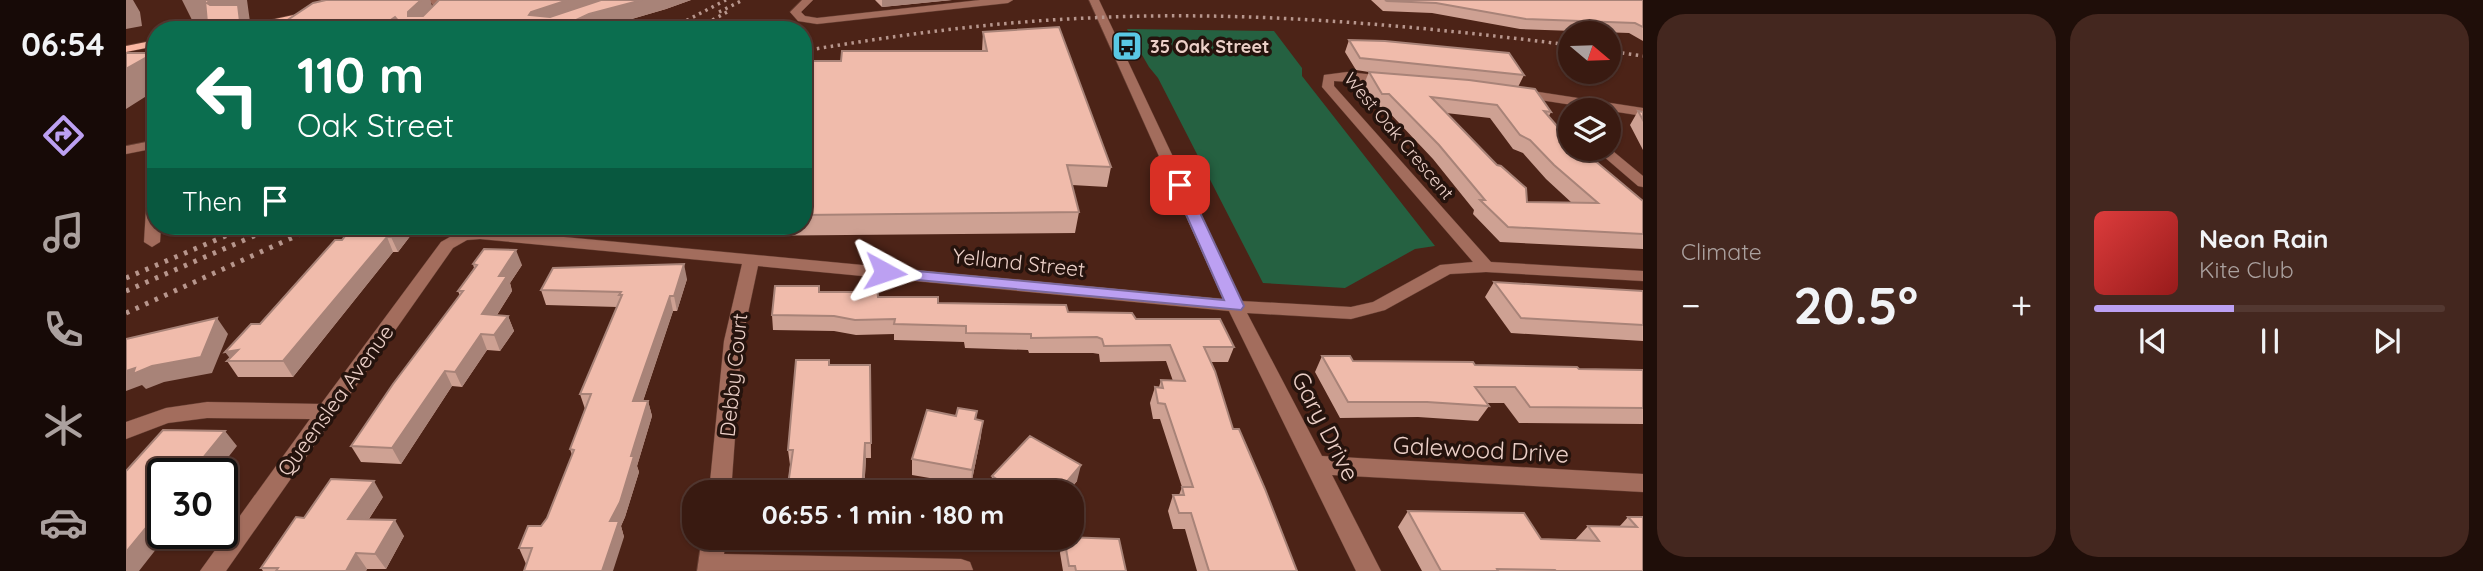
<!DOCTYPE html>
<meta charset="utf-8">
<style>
body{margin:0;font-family:Quicksand,sans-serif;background:#44271f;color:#f1f3f6;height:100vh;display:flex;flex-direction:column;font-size:26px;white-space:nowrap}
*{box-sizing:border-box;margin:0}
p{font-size:23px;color:#aba19f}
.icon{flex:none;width:38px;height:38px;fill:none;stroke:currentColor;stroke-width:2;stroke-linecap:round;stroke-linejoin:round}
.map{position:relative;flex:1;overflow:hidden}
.panel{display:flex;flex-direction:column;gap:14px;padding:14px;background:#1f0e09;width:840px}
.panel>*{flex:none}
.banner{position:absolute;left:21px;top:21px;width:665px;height:214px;border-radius:28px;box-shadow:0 2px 5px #0004,0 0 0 2px #533831;background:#0b6e4f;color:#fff;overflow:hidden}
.needle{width:46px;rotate:109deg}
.tools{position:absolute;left:1432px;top:21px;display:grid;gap:14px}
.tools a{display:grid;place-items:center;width:63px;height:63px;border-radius:50%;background:#391a11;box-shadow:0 2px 5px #0004,0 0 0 2px #533831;font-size:35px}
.speed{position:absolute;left:21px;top:458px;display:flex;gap:14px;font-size:35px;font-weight:700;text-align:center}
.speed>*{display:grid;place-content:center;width:91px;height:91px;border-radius:50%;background:#391a11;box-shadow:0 2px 5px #0004,0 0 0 2px #533831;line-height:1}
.speed .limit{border:4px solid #111;border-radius:10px;background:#fff;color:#111}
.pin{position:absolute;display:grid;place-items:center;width:60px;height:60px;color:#fff;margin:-30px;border-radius:14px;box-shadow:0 4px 10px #0006}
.me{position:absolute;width:77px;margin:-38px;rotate:95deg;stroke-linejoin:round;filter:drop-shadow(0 0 5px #0008)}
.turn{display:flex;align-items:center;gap:24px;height:147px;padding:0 35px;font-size:32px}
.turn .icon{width:91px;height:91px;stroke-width:2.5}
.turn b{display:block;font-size:49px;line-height:60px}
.then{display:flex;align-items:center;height:66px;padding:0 35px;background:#0003;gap:14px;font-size:26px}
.big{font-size:52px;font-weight:700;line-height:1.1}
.panel .widget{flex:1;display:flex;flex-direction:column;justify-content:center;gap:10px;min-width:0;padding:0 24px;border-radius:28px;background:#44271f}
.song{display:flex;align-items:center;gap:21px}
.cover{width:84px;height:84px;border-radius:10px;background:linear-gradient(135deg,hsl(0 70% 55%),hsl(0 70% 35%))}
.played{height:7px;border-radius:4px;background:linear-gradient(90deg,#bca0f2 40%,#533831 40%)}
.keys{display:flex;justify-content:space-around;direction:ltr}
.heat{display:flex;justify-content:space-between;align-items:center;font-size:38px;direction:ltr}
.panel .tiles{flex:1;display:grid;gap:14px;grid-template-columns:repeat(2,1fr)}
.trip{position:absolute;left:556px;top:480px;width:402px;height:70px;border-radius:28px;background:#391a11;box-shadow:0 2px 5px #0004,0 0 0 2px #533831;font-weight:700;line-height:70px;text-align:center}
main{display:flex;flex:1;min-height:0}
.tab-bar{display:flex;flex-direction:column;width:126px;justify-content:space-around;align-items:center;background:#170a07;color:#aba19f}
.tab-bar .icon{width:49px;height:49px}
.tab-bar .on{color:#bca0f2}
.tab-bar b{font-size:32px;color:#f1f3f6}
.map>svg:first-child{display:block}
.green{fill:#256141}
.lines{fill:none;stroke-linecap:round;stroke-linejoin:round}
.minor-casing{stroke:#663f33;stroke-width:1}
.major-casing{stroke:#663f33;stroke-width:1}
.minor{fill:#a36d5d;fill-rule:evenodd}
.major{fill:#f9b6a2;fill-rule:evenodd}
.rail-far1{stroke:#b7968d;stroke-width:3.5;stroke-dasharray:2.5 4.5;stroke-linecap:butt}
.rail{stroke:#b7968d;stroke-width:5;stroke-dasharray:3.5 7;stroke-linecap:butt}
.wall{fill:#cea193;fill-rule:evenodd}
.shaded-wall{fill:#a88378}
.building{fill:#f0bbab;stroke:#a88378;stroke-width:2;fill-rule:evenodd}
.route{fill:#bca0f2;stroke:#7a689d;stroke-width:2}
.labels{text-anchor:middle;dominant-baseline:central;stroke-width:7;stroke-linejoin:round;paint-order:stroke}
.far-poi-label{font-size:18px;font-weight:bold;fill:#ecd0c8;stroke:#25130d;text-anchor:start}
.far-street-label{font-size:18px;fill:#ecd0c8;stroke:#25130d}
.street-label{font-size:21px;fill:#ecd0c8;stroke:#25130d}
.near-street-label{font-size:24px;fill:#ecd0c8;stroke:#25130d}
</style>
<main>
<nav class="tab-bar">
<b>06:54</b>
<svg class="icon on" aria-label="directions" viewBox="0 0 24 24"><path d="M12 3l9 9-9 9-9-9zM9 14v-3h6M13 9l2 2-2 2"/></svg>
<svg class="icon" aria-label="music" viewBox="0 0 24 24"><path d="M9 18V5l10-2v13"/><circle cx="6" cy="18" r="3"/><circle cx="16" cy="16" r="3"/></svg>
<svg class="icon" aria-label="phone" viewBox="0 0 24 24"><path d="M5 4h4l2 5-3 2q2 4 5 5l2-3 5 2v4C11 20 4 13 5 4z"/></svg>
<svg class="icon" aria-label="climate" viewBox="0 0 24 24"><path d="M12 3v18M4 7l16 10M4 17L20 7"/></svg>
<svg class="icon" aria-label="car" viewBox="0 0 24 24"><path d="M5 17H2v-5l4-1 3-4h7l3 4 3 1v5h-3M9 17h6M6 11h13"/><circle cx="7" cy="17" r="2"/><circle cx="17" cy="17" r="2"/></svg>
</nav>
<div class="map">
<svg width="1517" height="571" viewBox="0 0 1517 571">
<rect width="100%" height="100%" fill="#4c2317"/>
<path class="green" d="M1001,29l147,2 28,37v8l133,170 -20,3 -70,39 -82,-5 -105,-205 -9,-11z"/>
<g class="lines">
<g class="minor-casing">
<path id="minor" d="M303,0h11l7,9 -20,21h-11l20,-21z
M676,0h11l-12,12 4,4 12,2 163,-18h33l-5,3 -191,21 -19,-3 -8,-9z
M963,0h10l142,301 110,6 22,-5 67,-37 33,-3 -151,-175 2,-12 23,-3 47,5v6l-4,1 -56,-3v5l157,176 152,9v10l-157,-9 -36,2 -65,36 -34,9 -104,-6 75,143 321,18v18l-311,-17 49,96h-25l-127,-260 -471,-45 -16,75 -11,151h-22l15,-151 18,-77 -262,-25 -13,1 -14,8 -227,323h-26l110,-152 -103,-1 -39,5 -42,16v-17l40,-14 41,-6 114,2 120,-162 16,-9 23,-4 743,70z
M1393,89l124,19v8l-128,-20v-6z
M30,140v8l-30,6v-8z
M1482,147l35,29v11l-5,-1 -43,-37z
M30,156v70h5l-1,16 -8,5 -8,-5 5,-82z
M576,537h24l-2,17 237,5 9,3 3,8 -276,1z"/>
</g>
<g class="major-casing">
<path id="major" d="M186,11l5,3 -1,2 -69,14h-23z
M30,40v6l-30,6v-6z"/>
</g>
<use href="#minor" class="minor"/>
<use href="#major" class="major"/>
<path class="rail-far1" d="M593,12l24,-12
M542,30l58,-30
M568,30l35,-19
M677,51c95,-16 189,-29 285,-33 161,-8 322,7 482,27
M1482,51l35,5"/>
<path class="rail" d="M0,278l123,-52
M0,291l151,-65
M0,313l192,-87"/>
</g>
<path class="wall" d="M304,0l2,7 7,-7h252l-25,9 -72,21h-317z
M749,0h77l-70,7z
M1245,0h272v41l-14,-8 -109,-4 -88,-16 -49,-2z
M857,32l128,135 -4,20 -35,-2 7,27 -4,21 -354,3 -2,-10h84v-165h38l141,-10z
M1223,40l175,35 -6,12 33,25 -2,4 21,33 73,52v48l-143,-7 -27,-28 1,-4 -41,-51 -49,-52h-7l-13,-23 5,-12 -13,-2 -11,-18zM1320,113l44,5 23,31 10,4 23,26 26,24 -45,-1z
M1512,111l5,1v38l-13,-25z
M285,235l-13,17h-5l-100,125h-55l-11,-16 33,-37 82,-84z
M347,264l49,1 -12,18 2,8 -15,24 11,1 6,15 -14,20 -13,-1 -25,37 -10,-1 -51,78 -40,-2 -10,-16 109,-150 -2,-5 16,-23z
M561,279l-10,32h-4l-30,90h5l4,15 -15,50 2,6 -14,45 -4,9 3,11 -98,27 -7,-16 22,-22 6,-8 25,-63 -2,-6 15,-40 -5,-15 37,-87 -71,-2 -5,-15z
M1368,282l149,9v50l-132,-8 -26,-36z
M694,292l118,11 130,9 68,7 98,28 -6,15h-17l22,67 64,142h-100l-12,-42h-12l-5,-18 5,-16h6l3,-8 -22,-68h-7l-3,-16 5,-16h4l2,-7 12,1 -7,-20 -66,1 -1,-8 -6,-1h-64l-1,-3 -63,-2 -1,-6 -70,-2v-6l-38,1 -22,-4 -61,-1 -1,-15z
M1196,356l31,5 226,8 64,1v54l-124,-1 -15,-20h-17l2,3 -11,15 -60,-4 -78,1 -25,-46z
M703,365h41l1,93h-5l-2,34h-77l3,-27 -2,-15z
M851,411l-1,8 5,17 -10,49 -59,-10v-16l44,-43z
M866,476l85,5 -9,11h-78z
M257,497l-14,22 35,17 -18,33h-19l-1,2h-103l-2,-3z
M1282,511l133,28 34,1 13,-14 31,1 9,-10h15v54h-221l-24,-44z
M938,537l62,34h-63l-3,-18z"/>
<path class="shaded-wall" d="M0,0h7l7,12 2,14 -16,3z
M56,0h65l3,22 -3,1 3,7h-9l-25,-10 -22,4z
M295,0h9l3,9 -19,21 -6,-14v-4z
M442,0h50l-83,28 -6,-13 2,-3z
M516,0h49l-25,9 -72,21h-44l39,-16z
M756,0h70l-70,7z
M269,17l5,13h-24z
M28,53l2,4v33l-30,19v-40z
M274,226h7l4,9 -13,17 -7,-15z
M261,237l6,15 -100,125 -10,-16z
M390,250l6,15 -12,18 2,8 -24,38 -6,-15 17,-38z
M558,264l3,15 -10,32 -3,-15z
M544,296l3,15 -35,105 -5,-15z
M382,316l6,15 -14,20 -6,-16z
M91,318l11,16 -16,39 -48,9 -18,7 -4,-4 -16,6v-20l9,-3z
M355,334l6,16 -25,37 -7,-15z
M112,350l-6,11 -7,-9z
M319,371l7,15 -51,78 -9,-16z
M522,401l4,15 -15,50 2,6 -14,45 -4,9 3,11 -11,34h-11l8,-50z
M857,421l-2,15 -10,49 1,-15z
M99,431l12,15 -22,28h-25z
M739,443l1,15 -2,34h-2z
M955,465l-4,16 -9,11h-10z
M248,481l9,16 -24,37 -11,-15z
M37,507v27h5l-29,37h-13v-19z
M269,520l9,16 -18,33 -11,-15z
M230,553l11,16 -1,2h-20z"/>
<path class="building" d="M79,0h7h-2l-3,3 3,2h28l3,25h-45l11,-7z
M200,0h95l-13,12v4h15l16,-16h129l-37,12 -2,3 21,2 51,-17h41l-53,14 -13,6 2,1 -28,9h-144l-11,-13 -19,13h-99v-3l36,-24z
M1259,0h258v27l-8,-4 -109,-4 -90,-16 -49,-2z
M933,27l52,140 -44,-2 12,47 -276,3v-154h38l1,-10h145l-4,-19z
M1223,40l36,1 124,12 15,22 -164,-17z
M0,53h28l-28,16z
M1243,72l100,8 66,9 16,23 -7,-1 26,30v8h11l62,52v33l-135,-7 -28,-27h5l-46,-55 -50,-51h-7zM1305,97l66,8 23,30 10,5 24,25 44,38 -71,-1 -1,-14 -25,-22 -4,-1z
M1512,111l5,1v8z
M237,226h37l-9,11h-4l-104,124h-56l11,-11 -13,2 26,-28h9l75,-84h7l7,-9z
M358,249l32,1 -17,26h8l-25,38 26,2 -14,19 -13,-1 -26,38 -10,-1 -53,77 -41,-2 42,-62 70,-93h-5l19,-26 -4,-1z
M558,264l-10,32h-4l-37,105h15l-17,55h3l-14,46 -10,19h9l-17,50h-78l8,-23h-13l9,-22h13l6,-8 27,-68 -4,-1 21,-55h-11l42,-99h-3l2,-3 -80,-2 12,-22z
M1368,282l149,9v34l-122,-7z
M649,286h44v6h41v-4l17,-1 1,10h60v6l128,2 2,7 64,1 4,6h84l14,28h-30l11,24 18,58h6l26,60 32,82h-88l-18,-58h-12l-6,-18h11l-2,-8h11l-28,-83 -7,-1 -3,-16 8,1 -2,-8 24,1 -15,-36 -66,1 -2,-7 -5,-2 -66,1v-4l-65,-1v-7l-72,-2 1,-5 -40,1 -21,-4 -62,-1z
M91,318l-16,39 -49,9 -19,8 2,-6 -9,3v-32z
M1196,356h28l3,5 120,1 2,3 102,2 2,2 64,1v38l-113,-1 -15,-20h-40l14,19 -62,-4h-79z
M670,360h33v5h41l1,78h-6l-3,49h-75l6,-42h-5z
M832,408l19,3 -2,8 8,2 -11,49 -60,-11 15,-49 29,6z
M37,430l62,1 -35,43h-27v33l-37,45v-81z
M904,436l51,29 -23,27h-41l-25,-16z
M205,479l43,2 -26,38 47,1 -20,34 -19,-1 -10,18h-70l2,-3h-17l35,-51 8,1z
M1282,511l116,2 17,26 58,2 -11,-15 49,1 -9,-10h15v54h-87l-1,-1 -58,-1 1,2h-57z
M938,537l55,2 7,32h-50l-1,-5h-6z"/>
<path class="route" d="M1054,181l7,4 57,121 -3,4 -356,-33 -8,-5 8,-4 339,32 -51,-115z"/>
<defs>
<g id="bus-square" transform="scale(1.575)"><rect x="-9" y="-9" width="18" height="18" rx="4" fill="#59c8e4" stroke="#25130d"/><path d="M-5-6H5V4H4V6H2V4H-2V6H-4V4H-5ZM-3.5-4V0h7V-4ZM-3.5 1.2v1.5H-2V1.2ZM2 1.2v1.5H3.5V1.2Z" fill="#111"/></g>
</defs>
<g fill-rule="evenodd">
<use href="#bus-square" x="1001" y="46"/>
</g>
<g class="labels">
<g class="far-poi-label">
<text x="1024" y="46">35 Oak Street</text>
</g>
<g class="far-street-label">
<text transform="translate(1273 136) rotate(50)">West Oak Crescent</text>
</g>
<g class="street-label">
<text transform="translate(893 262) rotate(6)">Yelland Street</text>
<text transform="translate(607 375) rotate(-84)">Debby Court</text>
<text transform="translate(209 400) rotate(-54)">Queenslea Avenue</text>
</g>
<g class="near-street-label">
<text transform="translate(1200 426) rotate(63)">Gary Drive</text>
<text transform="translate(1355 449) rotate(3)">Galewood Drive</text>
</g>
</g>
</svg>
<div class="tools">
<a><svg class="needle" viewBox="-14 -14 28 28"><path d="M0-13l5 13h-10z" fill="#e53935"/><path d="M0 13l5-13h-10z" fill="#aba19f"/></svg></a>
<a><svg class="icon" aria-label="layers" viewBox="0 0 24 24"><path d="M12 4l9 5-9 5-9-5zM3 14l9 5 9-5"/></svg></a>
</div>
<div class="speed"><div class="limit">30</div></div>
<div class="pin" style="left:1054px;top:185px;background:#d93025"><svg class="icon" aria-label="arrive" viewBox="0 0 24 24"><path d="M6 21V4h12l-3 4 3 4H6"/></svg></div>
<svg class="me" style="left:759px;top:272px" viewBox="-20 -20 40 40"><path d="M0-17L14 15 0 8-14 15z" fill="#bca0f2" stroke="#fff" stroke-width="4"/></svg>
<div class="trip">06:55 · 1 min · 180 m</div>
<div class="banner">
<div class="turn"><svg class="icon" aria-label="left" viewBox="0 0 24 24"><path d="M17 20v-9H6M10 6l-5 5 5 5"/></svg><div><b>110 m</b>Oak Street</div></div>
<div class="then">Then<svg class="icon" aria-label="arrive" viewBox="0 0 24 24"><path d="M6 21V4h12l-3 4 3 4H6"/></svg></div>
</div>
</div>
<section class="panel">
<div class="tiles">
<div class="widget"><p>Climate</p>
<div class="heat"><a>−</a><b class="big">20.5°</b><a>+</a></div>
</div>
<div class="widget">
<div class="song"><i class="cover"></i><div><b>Neon Rain</b><p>Kite Club</p></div></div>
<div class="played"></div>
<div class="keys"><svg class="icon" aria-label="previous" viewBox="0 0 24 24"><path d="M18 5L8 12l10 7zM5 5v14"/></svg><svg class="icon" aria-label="pause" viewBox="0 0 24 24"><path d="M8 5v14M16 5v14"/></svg><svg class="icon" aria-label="next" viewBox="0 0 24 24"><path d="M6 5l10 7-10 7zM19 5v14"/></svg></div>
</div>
</div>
</section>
</main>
